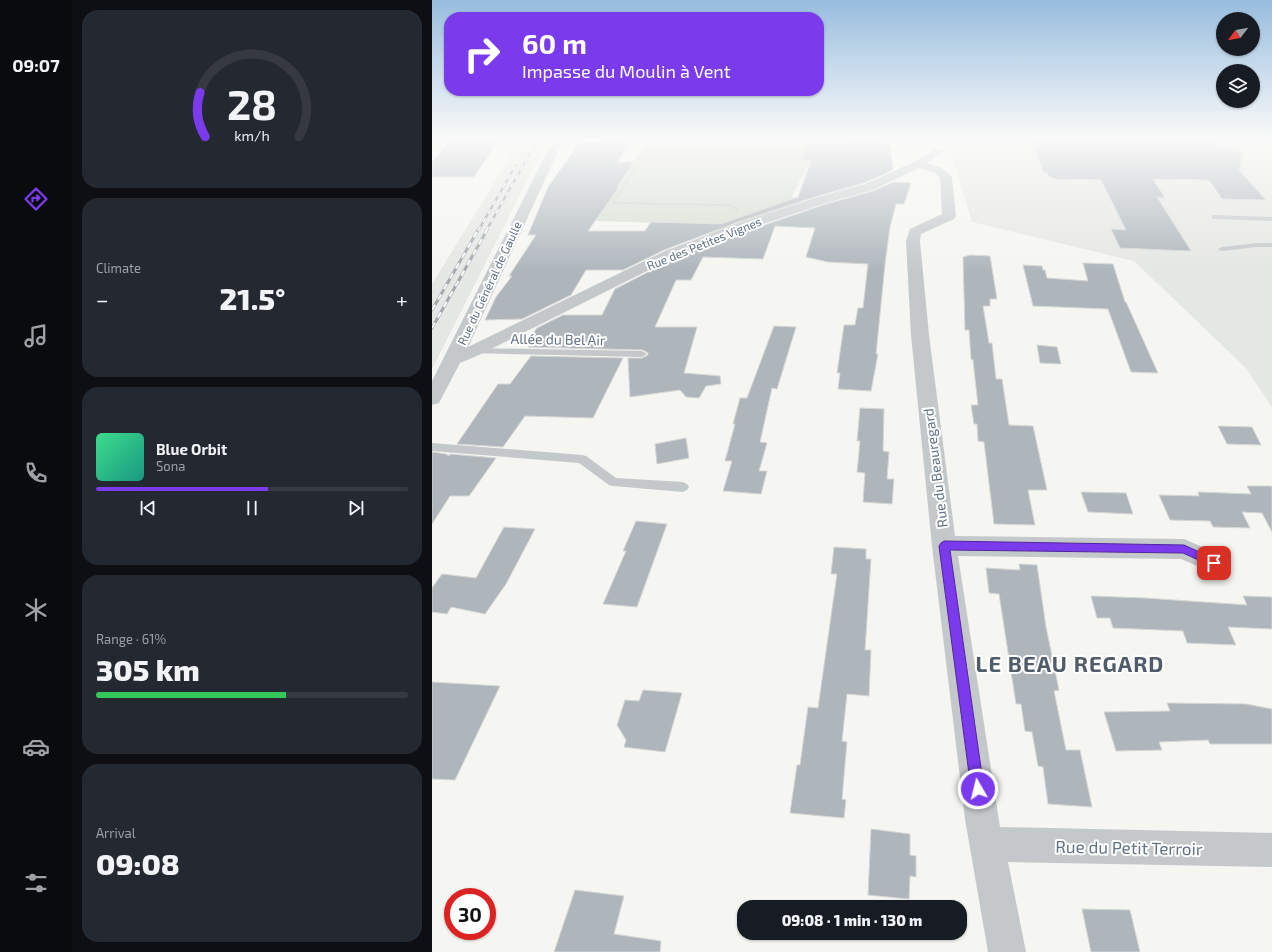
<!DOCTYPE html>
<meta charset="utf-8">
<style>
body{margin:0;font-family:"Exo 2",sans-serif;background:#242831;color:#f1f3f6;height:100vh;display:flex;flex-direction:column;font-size:15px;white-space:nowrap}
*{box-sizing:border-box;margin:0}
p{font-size:13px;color:#9ea1a6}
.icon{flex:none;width:22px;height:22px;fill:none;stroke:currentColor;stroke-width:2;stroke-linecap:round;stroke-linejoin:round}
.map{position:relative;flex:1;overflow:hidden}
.panel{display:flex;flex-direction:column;gap:10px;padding:10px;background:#0d0f14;width:360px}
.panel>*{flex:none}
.banner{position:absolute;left:12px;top:12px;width:380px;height:84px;border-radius:16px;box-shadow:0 1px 3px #0004;background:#7c3aed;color:#fff;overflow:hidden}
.needle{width:26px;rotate:239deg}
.tools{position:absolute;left:784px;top:12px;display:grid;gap:8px}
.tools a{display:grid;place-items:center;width:44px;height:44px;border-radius:50%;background:#171b24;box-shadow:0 1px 3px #0004;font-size:20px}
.speed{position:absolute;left:12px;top:888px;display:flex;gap:8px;font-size:20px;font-weight:700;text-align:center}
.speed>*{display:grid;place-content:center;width:52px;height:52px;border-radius:50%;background:#171b24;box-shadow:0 1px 3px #0004;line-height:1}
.speed .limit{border:6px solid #d22;background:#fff;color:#111}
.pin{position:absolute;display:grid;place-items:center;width:34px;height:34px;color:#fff;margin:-17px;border-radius:8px;box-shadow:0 2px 6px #0006}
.me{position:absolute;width:44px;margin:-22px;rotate:352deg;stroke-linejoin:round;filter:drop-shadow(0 0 3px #0008)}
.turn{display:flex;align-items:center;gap:14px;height:84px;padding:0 12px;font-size:18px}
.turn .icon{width:52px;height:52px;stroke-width:2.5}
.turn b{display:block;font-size:28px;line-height:34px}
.big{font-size:30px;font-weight:800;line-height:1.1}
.panel .card{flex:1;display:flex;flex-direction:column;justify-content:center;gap:6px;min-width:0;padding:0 14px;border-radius:16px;background:#242831}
.panel .dial{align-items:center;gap:0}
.dial svg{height:104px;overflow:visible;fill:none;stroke:#363941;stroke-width:7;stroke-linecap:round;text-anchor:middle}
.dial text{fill:#f1f3f6;stroke:none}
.song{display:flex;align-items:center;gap:12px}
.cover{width:48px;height:48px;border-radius:6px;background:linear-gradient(135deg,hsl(150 70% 55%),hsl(170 70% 35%))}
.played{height:4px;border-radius:2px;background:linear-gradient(90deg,#7c3aed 55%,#363941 55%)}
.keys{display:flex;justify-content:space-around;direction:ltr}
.heat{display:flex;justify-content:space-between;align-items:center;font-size:22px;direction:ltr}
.charge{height:6px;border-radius:3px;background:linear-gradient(90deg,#34c759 61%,#363941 0)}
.trip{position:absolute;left:305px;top:900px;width:230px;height:40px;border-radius:16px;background:#171b24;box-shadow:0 1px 3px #0004;font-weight:800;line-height:40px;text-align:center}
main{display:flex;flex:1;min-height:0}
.tab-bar{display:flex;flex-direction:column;width:72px;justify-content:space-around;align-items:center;background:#090b0e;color:#9ea1a6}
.tab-bar .icon{width:28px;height:28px}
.tab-bar .on{color:#7c3aed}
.tab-bar b{font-size:18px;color:#f1f3f6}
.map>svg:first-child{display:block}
.built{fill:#e5e7e4}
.green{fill:#d5ddd2}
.building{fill:#aeb6bc;stroke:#d6d6d4}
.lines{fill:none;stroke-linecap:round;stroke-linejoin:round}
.path{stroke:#bdbfc2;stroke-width:1.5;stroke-dasharray:1 1;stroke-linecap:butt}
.lane{fill:#c4c8cb;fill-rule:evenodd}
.street{fill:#c4c8cb;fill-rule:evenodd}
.rail-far1-casing{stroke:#a4a9b0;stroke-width:2.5}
.rail-casing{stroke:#a4a9b0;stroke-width:3}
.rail-far1{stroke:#fff;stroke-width:1.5;stroke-dasharray:5;stroke-linecap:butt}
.rail{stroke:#fff;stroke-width:2;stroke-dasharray:6;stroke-linecap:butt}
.route{fill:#7c3aed;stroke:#51269a}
.labels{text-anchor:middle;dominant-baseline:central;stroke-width:4;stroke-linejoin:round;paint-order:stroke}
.far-street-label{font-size:12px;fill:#617285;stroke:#fff}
.street-label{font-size:14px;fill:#617285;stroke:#fff}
.near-street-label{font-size:17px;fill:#617285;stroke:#fff}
.near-district-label{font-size:22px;font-weight:bold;letter-spacing:1px;fill:#505c69;stroke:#fff}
</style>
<main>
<nav class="tab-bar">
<b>09:07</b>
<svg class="icon on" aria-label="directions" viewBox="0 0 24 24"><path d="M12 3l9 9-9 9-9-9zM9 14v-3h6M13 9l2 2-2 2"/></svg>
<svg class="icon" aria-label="music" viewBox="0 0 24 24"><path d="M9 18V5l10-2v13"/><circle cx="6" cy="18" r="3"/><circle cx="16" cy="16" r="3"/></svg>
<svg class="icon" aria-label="phone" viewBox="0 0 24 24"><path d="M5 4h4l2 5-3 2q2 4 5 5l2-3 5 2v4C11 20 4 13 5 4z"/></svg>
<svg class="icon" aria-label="climate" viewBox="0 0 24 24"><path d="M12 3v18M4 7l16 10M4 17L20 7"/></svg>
<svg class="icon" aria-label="car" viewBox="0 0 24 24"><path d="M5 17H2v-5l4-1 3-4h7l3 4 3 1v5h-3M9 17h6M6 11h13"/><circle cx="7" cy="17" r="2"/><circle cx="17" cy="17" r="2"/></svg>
<svg class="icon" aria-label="filters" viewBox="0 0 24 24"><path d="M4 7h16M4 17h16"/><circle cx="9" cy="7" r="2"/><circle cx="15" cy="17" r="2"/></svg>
</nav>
<section class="panel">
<div class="card dial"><svg viewBox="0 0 100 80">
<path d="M14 69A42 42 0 1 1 86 69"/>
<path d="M14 69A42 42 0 0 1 10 35" stroke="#7c3aed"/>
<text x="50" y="56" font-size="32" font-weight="700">28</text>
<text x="50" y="72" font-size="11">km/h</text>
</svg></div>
<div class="card"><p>Climate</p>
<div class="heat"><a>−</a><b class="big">21.5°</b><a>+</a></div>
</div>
<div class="card">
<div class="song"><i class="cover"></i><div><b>Blue Orbit</b><p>Sona</p></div></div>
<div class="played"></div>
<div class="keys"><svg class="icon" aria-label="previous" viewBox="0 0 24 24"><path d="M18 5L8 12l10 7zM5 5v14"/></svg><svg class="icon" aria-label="pause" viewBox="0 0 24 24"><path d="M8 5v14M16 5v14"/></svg><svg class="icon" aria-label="next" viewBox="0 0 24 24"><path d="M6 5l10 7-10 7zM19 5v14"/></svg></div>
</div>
<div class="card"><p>Range · 61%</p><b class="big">305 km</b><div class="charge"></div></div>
<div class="card"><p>Arrival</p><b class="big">09:08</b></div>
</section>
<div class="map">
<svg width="840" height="952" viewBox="0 0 840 952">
<rect width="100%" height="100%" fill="#f5f5f1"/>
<path class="built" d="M89,139h27l-116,230v-85z
M515,139h325v268l-26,-39 -112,-107 -162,-39z"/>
<path class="green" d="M216,139h169l-1,11 -24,46 9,6 -91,33 -7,-4v-7l-107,-3z"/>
<path class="building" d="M19,139h49l-26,38h-42v-15z
M173,139h28l-16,23h17l-17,25h2l-31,44h57l6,-9 70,2 77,-27 13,-36 -10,-1 7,-17 34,1v-4l42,-1v4h6l3,27 -29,13 -46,13 -80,26 -74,28 -41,20h-37l-15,25 -49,24 -37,1 11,-23 16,-21h-3l27,-41h-8l20,-48 32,-45h23z
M599,139h184l7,8 21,6 -4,17 27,30 -44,-1 -13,-19 -56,-1 12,19 -8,-1 34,54 -71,-3 -9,-19 15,1 -25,-50 -45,-1 -8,-3v-3h-4z
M462,182l17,1 -7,21h-8l-6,23 -5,37 -9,90h2l-7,37 -33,-2 2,-16h-3l7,-48h11l3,-17h5l5,-44 -40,-2 -22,-5 9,-29 -40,-2 -12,33 -60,-2 -12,23h-15l-21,47h42l-13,46 36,3 1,8 -15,2 -7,12 -13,-1 -6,-7 -50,7 -2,-39h14l6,-3v-2l-5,-3 -115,-3 4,-5h-5l10,-14 26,-13h39l13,-26 61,-31 74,-28 76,-26 47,-13z
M538,255l20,1 7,43h-7v7h-7l6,37h3l4,36h6l7,46 24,1 14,64h-19l7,35 -41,-1 -10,-82 -6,-1 -1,-17h-3l-3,-19h7l-5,-45 -2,-1 -2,-29h-4l-2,-73z
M651,263l30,1 12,38h1l32,71 -27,-1 -23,-63 -75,-3 -10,-41 19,1 1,4h2l2,8 41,3z
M342,326l22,1 -19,62 -5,-1 -12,54 7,1 -8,28h8l-6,23 -38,-3 9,-30h-7l10,-37h-2l7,-26h7z
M605,345l20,2 4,17 -21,-1z
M99,356l92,2 -30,60 -68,-2 -22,31 -46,-3 41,-60h12z
M428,408l24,1 -1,42 6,1 -2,27h7l-2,25 -29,-2 2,-29 -8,-1 3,-31h-3z
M786,426l34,1 9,18 -34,-1z
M254,438l3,20 -32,6 -2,-20z
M0,452l14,2 3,2 1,-2 46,4 -27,38h-19l-18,28z
M815,486h25v46l-10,-19 -20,-1 8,16 -37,-1 -3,-6 -40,-1 -11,-25 40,1 -1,-4 53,2z
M649,492l45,1 7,21 -45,-2z
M204,521l31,3 -30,83 -34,-3 23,-53h-3z
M72,527l31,2 -29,55 -21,30 -34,-7 -4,7 -15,-2v-24l10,-14 34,4z
M402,547l32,2v10h5l-6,91h6l-2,46 -22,-2 -5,47 5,1 -5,57 4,1 -2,18 -54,-5 7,-48h3l8,-58 10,1 19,-134h-6z
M587,564l18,1 9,62 13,63 -5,1 12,59h14l12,57 -44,-3 -5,-37 -5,-1 -6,-34 -7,-1 -4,-27h-5l-17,-110 -10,-1 -3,-25 34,2z
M659,596l54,2 102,7 -4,-9 29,1v32l-44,-2 8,18 -49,-2 -4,-12 -70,-3 -3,-10h-13z
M0,682l68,4 -45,94 -23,-1z
M211,690l39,3 -17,59 -41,-5 2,-7 -9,-15 8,-25 14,1z
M735,703l79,1 26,5v35h-62l-2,-4 -49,2 3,8 -46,1 -12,-39 66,-1z
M439,829l39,5v21l6,1v21l-6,-1 -1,23 -41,-4z
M143,890l49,6 -10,38 47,7 -1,11h-106z
M650,909l48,1 10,42h-49z"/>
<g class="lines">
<path class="path" d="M221,139l-40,64 117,2 8,5
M0,146l11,-2 5,-5"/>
<path class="lane" d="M780,215l60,2v4l-57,-2h-3z
M825,243h15v4h-15l-35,4 -4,-2 4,-2z
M41,348l169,3 5,3 -5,3 -172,-4 -2,-2z
M0,443l150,12 4,1 30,22 67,4 4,2 2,3 -2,3 -4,2 -70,-6 -4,-1 -30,-22 -147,-12z"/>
<path class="street" d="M123,139h11l-6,8 -92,200 197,-96 74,-28 79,-26 47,-13 49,-22 20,-12h8l2,2 -17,11 15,5 10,9 4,39 -2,3 -33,15 -1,7 9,94 26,201 229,3 39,17 3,7 -3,7 -9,3 -33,-14 -223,-3 42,271 272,6v34l-264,-5 18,90h-38l-23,-133 -33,-273 -21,-211 -5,-94 4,-12 32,-15 -2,-36 -6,-6 -15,-4 -46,22 -47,13 -77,26 -74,28 -196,98 -19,8 -21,40 -7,2v-24l118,-235z"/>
<g class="rail-far1-casing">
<path id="rail-far1" d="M46,231l38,-66
M54,231l52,-92"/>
</g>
<g class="rail-casing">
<path id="rail" d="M0,310l46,-80
M0,328l55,-98"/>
</g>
<use href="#rail-far1" class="rail-far1"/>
<use href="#rail" class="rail"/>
</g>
<linearGradient id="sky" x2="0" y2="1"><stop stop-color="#98bdde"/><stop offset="0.51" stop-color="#fafaf9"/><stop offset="1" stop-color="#fafaf9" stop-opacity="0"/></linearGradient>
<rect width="840" height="272" fill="url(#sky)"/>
<path class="route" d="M512,541l240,4 33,15 2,3 -2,3 -3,1 -31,-14 -233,-3 34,239 -2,5 -4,2 -5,-2 -2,-5 -32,-243 2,-3z"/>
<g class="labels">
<g class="far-street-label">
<text transform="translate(272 243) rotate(-22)">Rue des Petites Vignes</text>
<text transform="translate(57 283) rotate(-65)">Rue du Général de Gaulle</text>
</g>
<g class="street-label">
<text transform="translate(126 339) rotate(1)">Allée du Bel Air</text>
<text transform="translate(503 468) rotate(-97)">Rue du Beauregard</text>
</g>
<g class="near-street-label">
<text transform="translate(697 847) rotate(1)">Rue du Petit Terroir</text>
</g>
<g class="near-district-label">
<text x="638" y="663">LE BEAU REGARD</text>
</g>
</g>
</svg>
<div class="tools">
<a><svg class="needle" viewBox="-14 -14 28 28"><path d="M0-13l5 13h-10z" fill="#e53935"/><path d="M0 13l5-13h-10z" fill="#9ea1a6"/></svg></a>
<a><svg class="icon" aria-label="layers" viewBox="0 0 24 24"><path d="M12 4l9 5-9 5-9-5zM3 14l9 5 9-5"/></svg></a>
</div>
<div class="speed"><div class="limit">30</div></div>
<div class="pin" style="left:782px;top:563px;background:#d93025"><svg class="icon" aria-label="arrive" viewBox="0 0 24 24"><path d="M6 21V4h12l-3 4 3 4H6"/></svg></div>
<svg class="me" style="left:546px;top:789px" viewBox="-20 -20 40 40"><circle r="17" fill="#7c3aed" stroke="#fff" stroke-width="3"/><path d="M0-11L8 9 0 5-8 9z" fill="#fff"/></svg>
<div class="trip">09:08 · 1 min · 130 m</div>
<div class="banner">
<div class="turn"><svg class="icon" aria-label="right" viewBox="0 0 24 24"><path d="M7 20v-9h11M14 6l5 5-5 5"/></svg><div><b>60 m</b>Impasse du Moulin à Vent</div></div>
</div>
</div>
</main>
